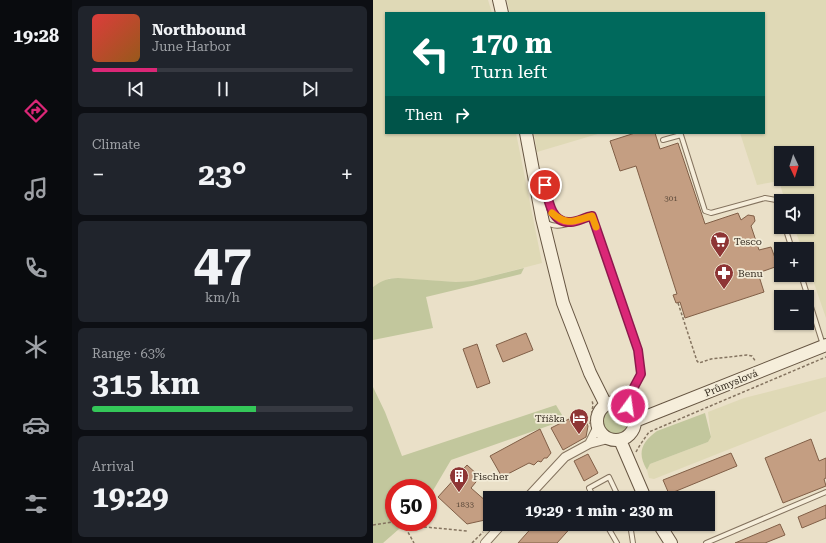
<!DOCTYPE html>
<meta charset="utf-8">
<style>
body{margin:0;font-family:"Roboto Serif",serif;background:#20242c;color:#f1f3f6;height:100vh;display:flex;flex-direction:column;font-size:15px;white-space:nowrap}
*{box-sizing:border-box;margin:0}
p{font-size:13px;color:#9ea1a6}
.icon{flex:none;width:22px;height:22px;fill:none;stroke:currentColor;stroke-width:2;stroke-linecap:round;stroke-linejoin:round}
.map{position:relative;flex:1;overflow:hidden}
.details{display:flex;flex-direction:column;gap:6px;padding:6px;background:#0d0f14;width:301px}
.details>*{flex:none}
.top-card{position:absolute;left:12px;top:12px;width:380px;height:122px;border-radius:0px;box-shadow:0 1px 3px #0004;background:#00695c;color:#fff;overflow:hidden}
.needle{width:26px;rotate:176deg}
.buttons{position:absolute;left:401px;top:146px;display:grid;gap:8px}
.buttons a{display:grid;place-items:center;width:40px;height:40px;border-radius:0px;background:#171b24;box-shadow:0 1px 3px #0004;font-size:20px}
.speed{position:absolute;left:12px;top:479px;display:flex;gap:8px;font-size:20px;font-weight:700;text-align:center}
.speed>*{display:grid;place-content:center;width:52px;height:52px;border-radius:50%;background:#171b24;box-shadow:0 1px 3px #0004;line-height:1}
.speed .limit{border:6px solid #d22;background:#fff;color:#111}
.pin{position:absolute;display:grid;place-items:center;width:34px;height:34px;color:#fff;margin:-17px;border:2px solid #fff;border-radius:50%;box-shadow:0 1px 4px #0007}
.me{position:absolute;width:44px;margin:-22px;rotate:14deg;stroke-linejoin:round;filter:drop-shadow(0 0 3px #0008)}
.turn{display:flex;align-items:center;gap:14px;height:84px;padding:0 20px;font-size:18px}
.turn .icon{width:52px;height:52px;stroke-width:2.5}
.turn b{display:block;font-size:28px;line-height:34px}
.then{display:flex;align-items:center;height:38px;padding:0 20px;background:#0003;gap:8px;font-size:15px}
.big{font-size:30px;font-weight:700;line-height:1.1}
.details .tile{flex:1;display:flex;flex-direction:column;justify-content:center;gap:6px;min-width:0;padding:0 14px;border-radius:6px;background:#20242c}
.details .dial{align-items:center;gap:0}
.dial b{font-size:52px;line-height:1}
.song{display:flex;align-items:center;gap:12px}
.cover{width:48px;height:48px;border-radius:6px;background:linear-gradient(135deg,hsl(0 70% 55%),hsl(30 70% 35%))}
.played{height:4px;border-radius:2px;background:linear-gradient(90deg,#db2777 25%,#363941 25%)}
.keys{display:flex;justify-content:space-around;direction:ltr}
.heat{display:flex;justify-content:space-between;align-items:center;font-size:22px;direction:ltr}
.charge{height:6px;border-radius:3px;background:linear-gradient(90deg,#34c759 63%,#363941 0)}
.trip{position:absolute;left:110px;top:491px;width:232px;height:40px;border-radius:0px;background:#171b24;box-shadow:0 1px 3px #0004;font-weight:700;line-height:40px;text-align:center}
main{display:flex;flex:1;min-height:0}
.menu{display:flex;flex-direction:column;width:72px;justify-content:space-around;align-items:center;background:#090b0e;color:#9ea1a6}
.menu .icon{width:28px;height:28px}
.menu .active{color:#db2777}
.menu b{font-size:18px;color:#f1f3f6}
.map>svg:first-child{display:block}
.farmland{fill:#dfd9b6;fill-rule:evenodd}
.green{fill:#c2c79d}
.building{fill:#c49e82;stroke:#815f47}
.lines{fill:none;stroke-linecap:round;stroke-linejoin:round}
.lane-casing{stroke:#84735f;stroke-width:6}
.street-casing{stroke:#84735f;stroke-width:10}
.secondary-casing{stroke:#665542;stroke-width:14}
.path{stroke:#84735f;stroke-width:1.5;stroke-dasharray:3 2;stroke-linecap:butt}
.lane{stroke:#f6eedb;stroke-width:4}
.street{stroke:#f6eedb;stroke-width:8}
.secondary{stroke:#f6eedb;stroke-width:12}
.route-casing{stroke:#8e194d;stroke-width:10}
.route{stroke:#db2777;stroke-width:7}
.slow{stroke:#f59e0b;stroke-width:7}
.labels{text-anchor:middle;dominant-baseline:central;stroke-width:3.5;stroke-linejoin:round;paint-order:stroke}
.number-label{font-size:8px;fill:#5a4839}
.poi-label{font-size:10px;fill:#362c21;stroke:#f2ebd7;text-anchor:start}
.street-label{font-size:10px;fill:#362c21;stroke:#f2ebd7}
</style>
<main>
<nav class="menu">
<b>19:28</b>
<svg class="icon active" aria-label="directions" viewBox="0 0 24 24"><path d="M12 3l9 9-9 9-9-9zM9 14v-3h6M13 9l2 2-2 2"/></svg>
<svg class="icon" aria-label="music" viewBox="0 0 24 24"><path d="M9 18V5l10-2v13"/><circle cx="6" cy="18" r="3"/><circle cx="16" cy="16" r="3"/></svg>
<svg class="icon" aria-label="phone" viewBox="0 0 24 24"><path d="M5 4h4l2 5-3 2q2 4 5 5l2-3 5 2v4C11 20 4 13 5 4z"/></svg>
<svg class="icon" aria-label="climate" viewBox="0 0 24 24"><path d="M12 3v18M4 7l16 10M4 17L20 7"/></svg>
<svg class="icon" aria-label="car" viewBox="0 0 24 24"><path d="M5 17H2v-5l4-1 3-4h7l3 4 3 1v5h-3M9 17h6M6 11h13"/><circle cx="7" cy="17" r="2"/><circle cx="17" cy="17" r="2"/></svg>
<svg class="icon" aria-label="filters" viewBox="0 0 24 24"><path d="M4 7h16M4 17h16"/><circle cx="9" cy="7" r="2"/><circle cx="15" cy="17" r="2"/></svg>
</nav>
<section class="details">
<div class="tile">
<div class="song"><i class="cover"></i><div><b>Northbound</b><p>June Harbor</p></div></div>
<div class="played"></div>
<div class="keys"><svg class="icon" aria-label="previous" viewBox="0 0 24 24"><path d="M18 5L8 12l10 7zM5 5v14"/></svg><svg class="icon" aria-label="pause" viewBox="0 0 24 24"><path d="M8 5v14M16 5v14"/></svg><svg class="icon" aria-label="next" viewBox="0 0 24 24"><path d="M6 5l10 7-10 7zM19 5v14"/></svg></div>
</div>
<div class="tile"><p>Climate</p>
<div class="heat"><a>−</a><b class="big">23°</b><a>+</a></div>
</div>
<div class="tile dial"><b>47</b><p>km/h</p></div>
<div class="tile"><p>Range · 63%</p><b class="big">315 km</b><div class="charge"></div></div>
<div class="tile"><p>Arrival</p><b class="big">19:29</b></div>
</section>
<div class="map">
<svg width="453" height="543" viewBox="0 0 453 543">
<rect width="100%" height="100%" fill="#eae0c8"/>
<path class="farmland" d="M0,0h115l4,13h-106v120h130l26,130 -70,18 -16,1 -66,-4 -17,9z
M134,0h319v318l-19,-55v-14h-5l-8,-22h13v-26h-22l-6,-20 -22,4 -17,-52h24v-120h-254zM408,153h26v26h-26z
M161,133h67l-64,19z
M453,377v34l-172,68 -5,-1 -2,-8 3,-6 58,-22 3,-5 -3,-25 36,-14z"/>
<path class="green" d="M151,268l-3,6 -95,23 7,31 -60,12v-53c8,-6 15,-9 25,-9l58,4 16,-1z
M0,387l12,25 17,44 154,-51 9,15 -114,40 -23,39v-11h-34v34h13l-24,21h-10z
M230 422a14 14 0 1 1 28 0a14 14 0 1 1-28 0Z
M332,413l6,24 -3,5 -58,22 -3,6c-10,-17 -6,-27 10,-39z"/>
<path class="building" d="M262,133h20l5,16 18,-6 27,81 33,-11 3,7 7,-5 6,1 1,5 -4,5 8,24 12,-3 7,19 -20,7 6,19 -79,26 -5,-16 -4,1 -3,-8 4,-1 -41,-128 -16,5 -10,-30z
M153,333l7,17 -30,12 -7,-17z
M104,344l13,39 -13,5 -14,-39z
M210,415l5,11 -2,11 -23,13 -12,-22 18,-9 1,3z
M167,429l11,24 -4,5h-3l-3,4 -3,-1 -4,4 -5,-2 -27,14 -12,-21z
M438,439l8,22 7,-3v20l-2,1 2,7 -43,17 -18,-45z
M358,453l6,13 -68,28 -6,-14z
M215,454l10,19 -14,8 -10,-20z
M94,465l13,12 -9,11 16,14 -3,3 5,4 1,5 -5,6 -18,4 -29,-27z
M453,505v13l-24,10 -4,-11z
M162,524h39l-17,19h-39z
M407,524l5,11 -20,8h-30z"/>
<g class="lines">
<g class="lane-casing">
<path id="lane" d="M290,140l18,-5 24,76 6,2 54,-15 11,2 5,14
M165,175c14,21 4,39 32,47
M173,222c12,10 33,-3 46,-7l46,135 3,24 -16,30
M412,227l7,22
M428,275l22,70
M221,498l-5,-10 20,-11 10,21
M233,524l11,19
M257,524l3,19
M333,543l120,-51"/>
</g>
<g class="street-casing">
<path id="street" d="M216,444l9,-18
M154,498l38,-41 24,-13 19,-5
M112,543l17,-19"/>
</g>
<g class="secondary-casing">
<path id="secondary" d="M126,0l3,13
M153,133l16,85 21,85 27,70 16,32
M224 421a19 19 0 1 1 38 0a19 19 0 1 1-38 0Z
M262,421l191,-76
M247,440l25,58
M286,524l12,19"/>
</g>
<path class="path" d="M305,303l19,58 2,2 12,-4 36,-4 5,1 4,6
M217,424l3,-19 -1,-5
M263,452l4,-7 9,-13 177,-75
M0,525l19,-3 12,3 10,18
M31,525l63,6
M99,543l11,-11"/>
<use href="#lane" class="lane"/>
<use href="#street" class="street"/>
<use href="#secondary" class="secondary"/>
</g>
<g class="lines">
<g class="route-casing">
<path id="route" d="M172,185c3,14 6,39 26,37 7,0 14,-5 21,-6l46,134 3,24 -16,30 3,2"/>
</g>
<use href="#route" class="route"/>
<path class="slow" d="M179,213c16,14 23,7 40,3l4,11"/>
</g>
<defs>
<g id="supermarket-pin" transform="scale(1)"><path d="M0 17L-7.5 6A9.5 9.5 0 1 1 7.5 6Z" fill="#8e3535" stroke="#f2ebd7"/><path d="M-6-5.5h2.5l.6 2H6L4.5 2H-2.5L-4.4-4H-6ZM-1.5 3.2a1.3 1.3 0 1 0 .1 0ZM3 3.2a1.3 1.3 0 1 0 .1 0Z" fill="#fff"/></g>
<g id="pharmacy-pin" transform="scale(1)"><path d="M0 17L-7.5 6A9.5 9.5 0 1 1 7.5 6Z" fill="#8e3535" stroke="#f2ebd7"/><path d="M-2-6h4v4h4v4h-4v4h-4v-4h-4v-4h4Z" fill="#fff"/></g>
<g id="hotel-pin" transform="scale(1)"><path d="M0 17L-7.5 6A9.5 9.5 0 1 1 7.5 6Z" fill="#8e3535" stroke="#f2ebd7"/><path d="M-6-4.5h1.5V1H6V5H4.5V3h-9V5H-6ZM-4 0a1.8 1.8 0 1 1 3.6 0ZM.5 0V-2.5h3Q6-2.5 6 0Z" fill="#fff"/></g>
<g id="building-pin" transform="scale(1)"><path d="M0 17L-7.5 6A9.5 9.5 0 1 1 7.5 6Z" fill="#8e3535" stroke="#f2ebd7"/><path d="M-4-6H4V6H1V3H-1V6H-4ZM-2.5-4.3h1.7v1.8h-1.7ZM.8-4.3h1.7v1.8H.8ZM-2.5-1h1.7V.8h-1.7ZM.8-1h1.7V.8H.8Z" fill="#fff"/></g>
</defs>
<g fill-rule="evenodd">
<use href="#supermarket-pin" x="347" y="241"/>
<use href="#pharmacy-pin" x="351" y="273"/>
<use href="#hotel-pin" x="206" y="418"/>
<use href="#building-pin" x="86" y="476"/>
</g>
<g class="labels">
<g class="number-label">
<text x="298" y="198">301</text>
<text x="92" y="504">1833</text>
</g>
<g class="poi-label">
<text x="361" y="241">Tesco</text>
<text x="365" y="273">Benu</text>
<text x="192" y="418" text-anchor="end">Tříška</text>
<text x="100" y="476">Fischer</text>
</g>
<g class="street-label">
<text transform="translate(358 383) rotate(-22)">Průmyslová</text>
</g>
</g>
</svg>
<div class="buttons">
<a><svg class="needle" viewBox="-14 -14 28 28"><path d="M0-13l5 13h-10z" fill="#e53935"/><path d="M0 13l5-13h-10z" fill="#9ea1a6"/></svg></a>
<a><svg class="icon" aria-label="sound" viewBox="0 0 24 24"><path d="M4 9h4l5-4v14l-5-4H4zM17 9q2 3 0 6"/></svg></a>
<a>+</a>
<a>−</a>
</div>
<div class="speed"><div class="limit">50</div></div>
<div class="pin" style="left:172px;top:185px;background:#d93025"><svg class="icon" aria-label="arrive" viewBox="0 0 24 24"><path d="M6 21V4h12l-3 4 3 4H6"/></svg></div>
<svg class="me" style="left:255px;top:406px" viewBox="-20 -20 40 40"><circle r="17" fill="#db2777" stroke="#fff" stroke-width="3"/><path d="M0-11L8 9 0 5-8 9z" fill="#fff"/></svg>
<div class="trip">19:29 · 1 min · 230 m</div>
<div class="top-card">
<div class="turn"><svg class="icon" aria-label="left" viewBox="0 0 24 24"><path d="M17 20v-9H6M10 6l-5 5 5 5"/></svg><div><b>170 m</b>Turn left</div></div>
<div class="then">Then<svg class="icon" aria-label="right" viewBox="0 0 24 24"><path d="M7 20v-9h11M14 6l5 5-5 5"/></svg></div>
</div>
</div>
</main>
